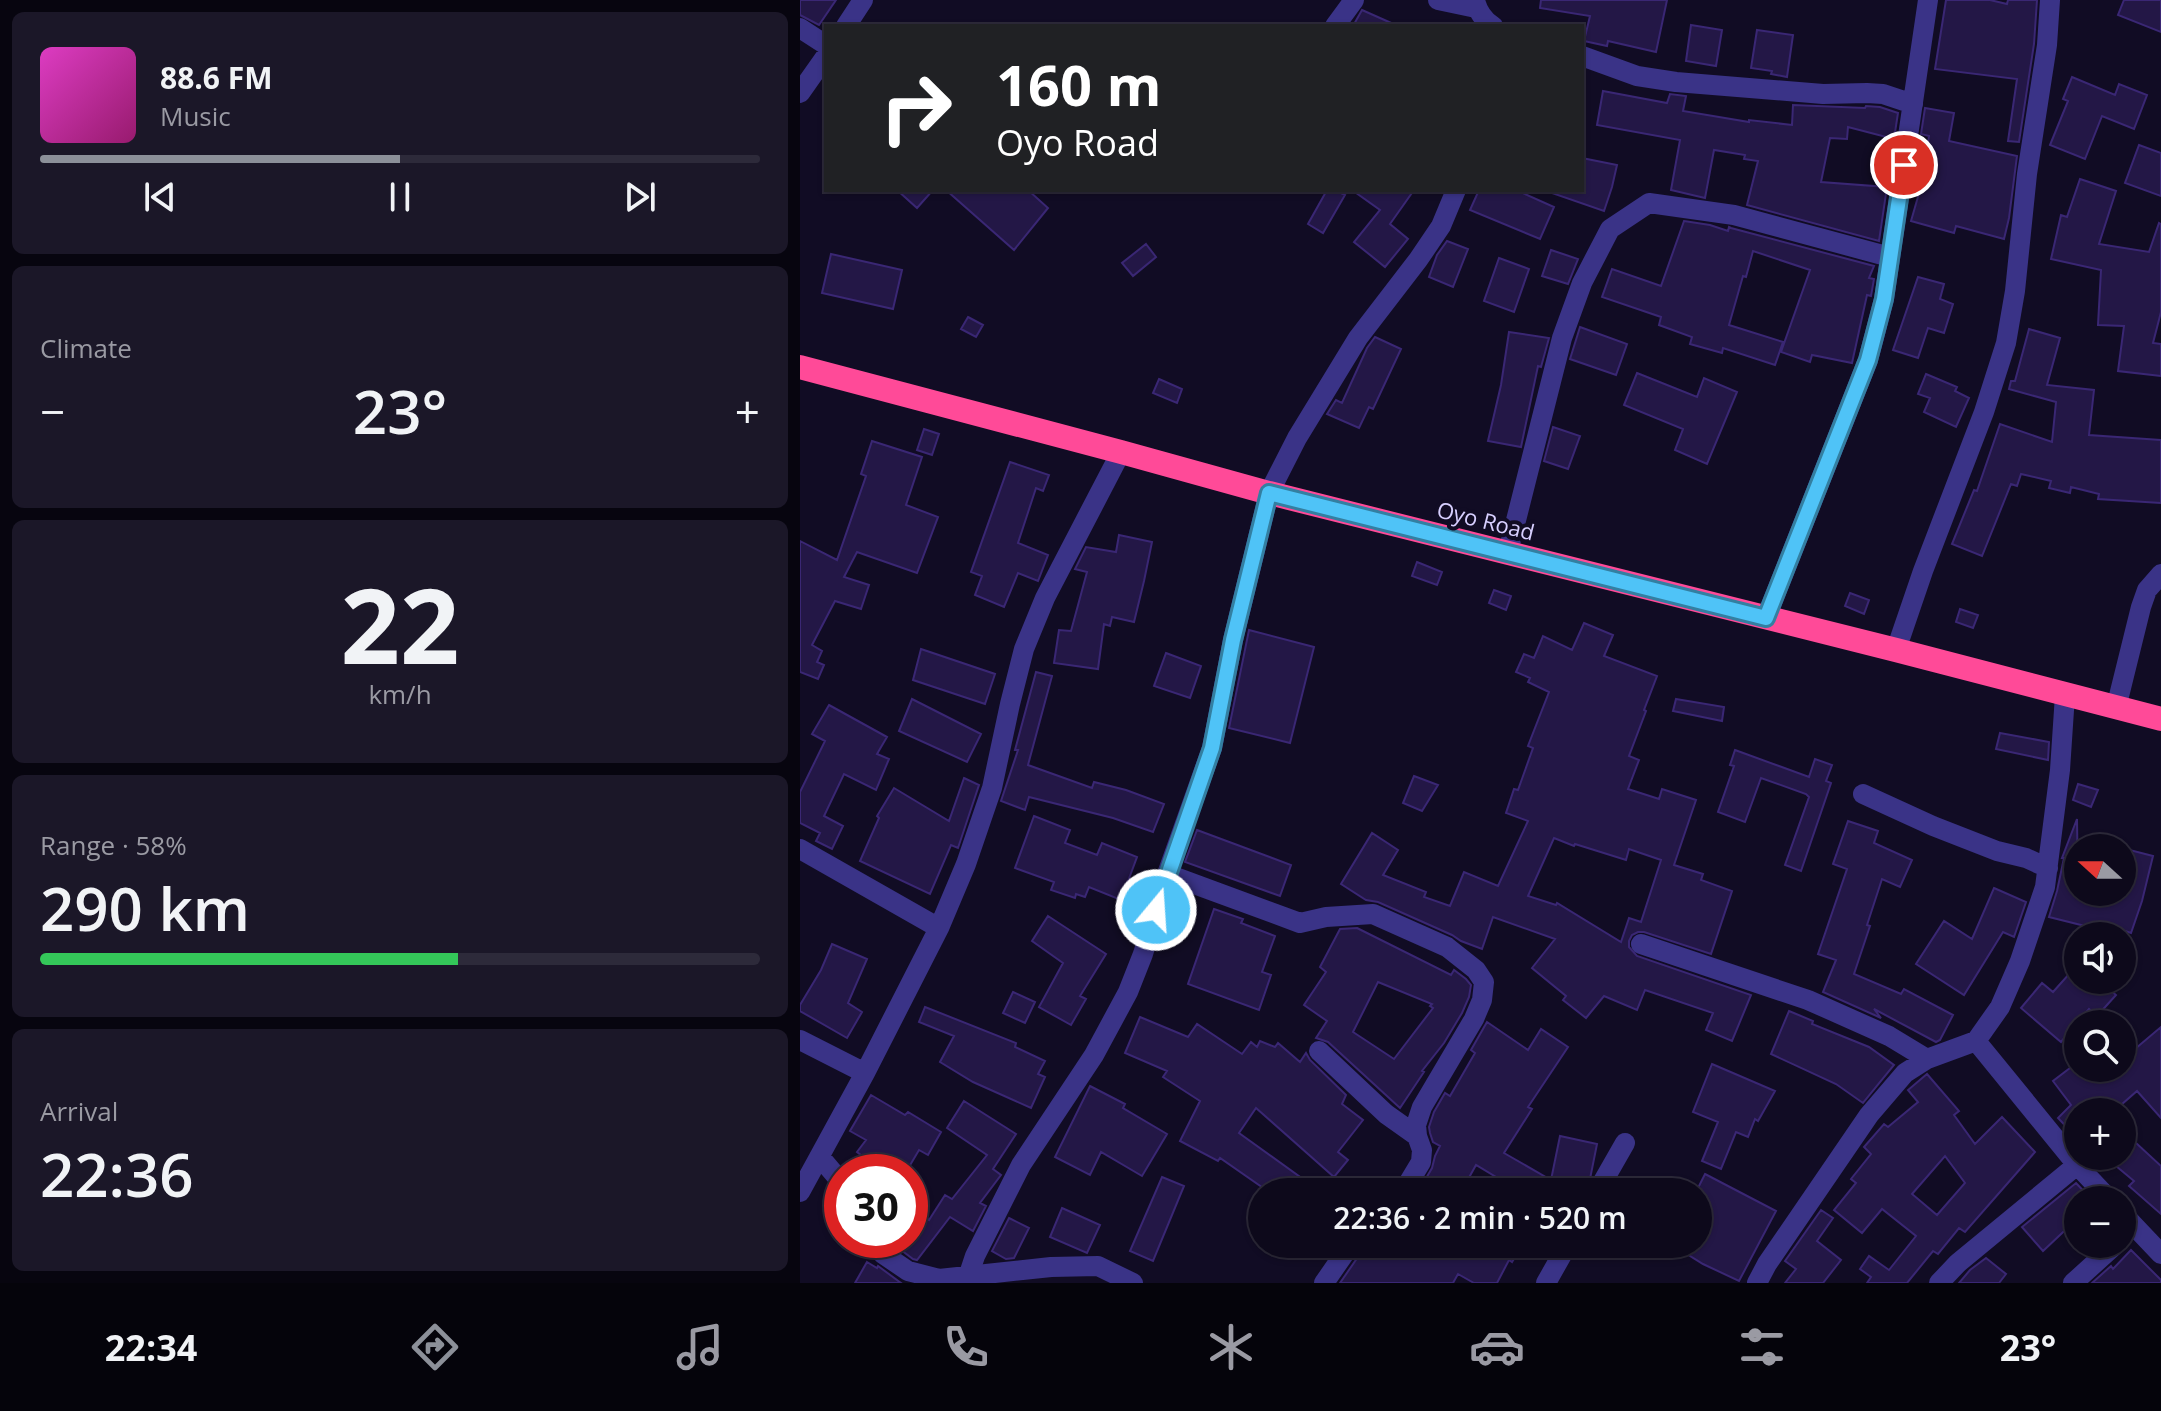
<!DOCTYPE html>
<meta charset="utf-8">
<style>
body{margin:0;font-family:"Open Sans",sans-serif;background:#1b1728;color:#f1f3f6;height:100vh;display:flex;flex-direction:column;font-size:30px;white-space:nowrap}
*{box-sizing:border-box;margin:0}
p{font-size:26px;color:#9a9aa3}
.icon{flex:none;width:44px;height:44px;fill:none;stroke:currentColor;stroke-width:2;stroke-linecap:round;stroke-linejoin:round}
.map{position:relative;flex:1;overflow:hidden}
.side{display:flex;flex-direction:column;gap:12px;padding:12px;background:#07050f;width:800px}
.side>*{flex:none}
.guide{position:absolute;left:24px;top:24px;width:760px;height:168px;border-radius:0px;box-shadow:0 2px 6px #0004,0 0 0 2px #2d2a3a;background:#202124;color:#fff;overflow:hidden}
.needle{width:52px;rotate:291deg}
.controls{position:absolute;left:1264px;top:834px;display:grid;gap:16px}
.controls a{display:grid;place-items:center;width:72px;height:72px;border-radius:50%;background:#0d091b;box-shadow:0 2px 6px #0004,0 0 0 2px #2d2a3a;font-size:40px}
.speed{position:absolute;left:24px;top:1154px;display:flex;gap:16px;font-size:40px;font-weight:700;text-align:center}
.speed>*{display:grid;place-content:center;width:104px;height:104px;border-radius:50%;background:#0d091b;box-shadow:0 2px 6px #0004,0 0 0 2px #2d2a3a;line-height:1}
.speed .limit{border:12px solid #d22;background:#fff;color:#111}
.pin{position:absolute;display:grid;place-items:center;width:68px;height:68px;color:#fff;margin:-34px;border:4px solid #fff;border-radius:50%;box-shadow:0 2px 8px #0007}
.me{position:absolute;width:88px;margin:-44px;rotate:18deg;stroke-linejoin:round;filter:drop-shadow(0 0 6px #0008)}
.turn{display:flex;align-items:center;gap:28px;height:168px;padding:0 40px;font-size:36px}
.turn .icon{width:104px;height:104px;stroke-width:2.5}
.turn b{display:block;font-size:56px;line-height:68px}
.big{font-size:60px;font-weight:600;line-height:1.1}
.side .tile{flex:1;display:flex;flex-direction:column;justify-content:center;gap:12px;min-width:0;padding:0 28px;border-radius:12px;background:#1b1728}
.side .dial{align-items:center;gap:0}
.dial b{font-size:104px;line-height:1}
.song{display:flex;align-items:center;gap:24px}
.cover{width:96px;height:96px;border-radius:12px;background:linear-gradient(135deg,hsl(310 70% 55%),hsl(320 70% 35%))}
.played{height:8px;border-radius:4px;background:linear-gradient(90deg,#8c9099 50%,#2d2a3a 50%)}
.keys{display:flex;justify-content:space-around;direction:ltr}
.heat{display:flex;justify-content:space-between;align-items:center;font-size:44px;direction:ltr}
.charge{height:12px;border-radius:6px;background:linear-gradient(90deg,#34c759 58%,#2d2a3a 0)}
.trip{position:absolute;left:448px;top:1178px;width:464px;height:80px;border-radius:40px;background:#0d091b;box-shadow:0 2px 6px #0004,0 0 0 2px #2d2a3a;font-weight:600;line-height:80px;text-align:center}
.dock{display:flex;height:128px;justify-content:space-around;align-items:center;background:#05040b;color:#9a9aa3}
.dock .icon{width:56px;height:56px}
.dock .current{color:#8c9099}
.dock b{font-size:36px;color:#f1f3f6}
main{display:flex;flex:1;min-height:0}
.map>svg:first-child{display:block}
.building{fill:#231746;stroke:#3a2774;stroke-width:2;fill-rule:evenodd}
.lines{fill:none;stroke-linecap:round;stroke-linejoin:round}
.street{stroke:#3a3387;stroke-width:20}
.highway{stroke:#ff4a98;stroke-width:24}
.route-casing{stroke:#337fa1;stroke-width:20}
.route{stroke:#4fc3f7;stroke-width:14}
.labels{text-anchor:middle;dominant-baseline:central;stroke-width:8;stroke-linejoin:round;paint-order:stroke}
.street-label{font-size:22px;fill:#d7cfff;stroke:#110c24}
</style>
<main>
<section class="side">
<div class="tile">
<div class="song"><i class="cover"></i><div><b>88.6 FM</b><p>Music</p></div></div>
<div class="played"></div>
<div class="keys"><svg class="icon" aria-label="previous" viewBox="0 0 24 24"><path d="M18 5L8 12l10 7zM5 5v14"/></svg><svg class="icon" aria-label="pause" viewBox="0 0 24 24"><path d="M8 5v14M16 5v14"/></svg><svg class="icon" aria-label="next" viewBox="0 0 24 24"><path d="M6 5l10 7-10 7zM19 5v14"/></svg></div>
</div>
<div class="tile"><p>Climate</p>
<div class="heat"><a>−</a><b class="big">23°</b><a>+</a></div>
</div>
<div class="tile dial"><b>22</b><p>km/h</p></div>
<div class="tile"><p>Range · 58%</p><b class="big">290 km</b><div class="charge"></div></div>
<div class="tile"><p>Arrival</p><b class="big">22:36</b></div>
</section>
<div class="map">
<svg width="1361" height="1283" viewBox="0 0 1361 1283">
<rect width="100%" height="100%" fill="#110c24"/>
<path class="building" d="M0,0h36l-17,25 -19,-10z
M741,0h126l-11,52 -48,-11 -1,5 -23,-5 6,-25 -50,-8z
M1146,0h44l17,4 1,-4h29l-3,44 -15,98 -11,-1 9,-62 -82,-10z
M1324,0h37v32l-43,-17z
M562,10l36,16h-45z
M891,25l31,5 -6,36 -30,-5z
M957,30l36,5 -6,42 -16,-3 1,-3 -21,-3z
M1272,77l43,18 4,-11 28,11 -13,34 -32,-13 -17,43 -35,-14 18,-44 -5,-2z
M803,91l64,12 3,-9 16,2 -3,15 66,11v-2l43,5 1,-20 72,3 1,-2 14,1 18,6 -4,26 -46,-12 -1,12 -17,-1 -9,44 66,5 -8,54 -132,-36 11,-44 -14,-2 1,-4 -31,-5 -9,48 -34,-8 9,-50 -83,-15z
M1125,108l29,5 -5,28 68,15 -8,62 -5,21 -48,-13 -2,7 -43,-12 15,-52h-2l5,-33 -8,-2z
M1339,145l22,8v43l-36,-13z
M782,158l35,7 -5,22 -8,24 -55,-19 1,-2h32z
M1280,179l36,12 -17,53 50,8 10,-29 2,1v88l-8,31 8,1v32l-43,-5 6,-45 -26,-1 3,-55 -50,-11 10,-44 6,2z
M97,190h36l-16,18z
M146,190h82l20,18 -34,42z
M527,190h8l10,5 -22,38 -15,-9z
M552,190h62l-24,34 18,15 -23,28 -31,-25 26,-32z
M679,190h37l38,17 -14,32 -70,-29z
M884,221l26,4 18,6 1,-4 2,1 143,38 -5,12 5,1 -3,17 -4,-1 -15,68 -40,-8 -2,7 -29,-10 29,-82 -57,-19 -7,26 -3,-1 -14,49 54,17 -8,23 -52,-17 -1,5 -32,-9 2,-7 -33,-12 2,-8 -59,-20 10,-28 49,17z
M647,241l21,8 -15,38 -24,-10 8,-22z
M346,244l10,13 -23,19 -11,-13z
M751,250l27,9 -10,25 -26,-8z
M31,254l71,16 -9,39 -71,-16z
M699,258l30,11 -15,43 -30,-11z
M1118,277l26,7 -4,15 13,5 -9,29 -16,-5 -10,30 -25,-8z
M168,317l15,8 -7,12 -15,-8z
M780,327l47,17 -11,31 -46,-16z
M1229,329l31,9 -13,47 47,5 -5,45 72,5v63l-63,-4 1,-5 -28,-7 -1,6 -21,-5 2,-7 -30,-7 -4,12 -6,-2 -29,72 -30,-12 22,-54 3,1 23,-67 52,18 4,-40 -47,-13 2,-8h4z
M709,332l40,6 -8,29 -3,-1 -17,81 -33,-6 13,-56z
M575,337l26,12 -28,60 -4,-2 -10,21 -32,-14 9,-14 6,3 25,-55z
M837,373l60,24 7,-19 33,14 -30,72 -32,-14 8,-21 -59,-24z
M1126,374l31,13 -2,4 14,7 -13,29 -32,-15 6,-14 -12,-4z
M359,379l23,10 -5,14 -24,-10z
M753,427l27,9 -12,33 -24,-8z
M124,429l15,5 -7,21 -15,-5z
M72,441l50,16 -16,48 32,12 -21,56 -60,-21 -13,25 25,8 -8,24 -26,-8 -23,44 10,6 -5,11 7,3 -6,14 -18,-7v-131l37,19 29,-84 -5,-2z
M210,462l39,13 -6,16 -7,-3 -18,55 30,12 -10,26 -20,-8 -14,34 -29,-12 7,-19 -11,-4z
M319,535l33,7 -8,39 -10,41 -22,-5 -2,9 -6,-2 -6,45 -44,-6 5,-33 12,1 16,-59 -12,-3 11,-22 30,5z
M617,562l25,10 -5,13 -25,-9z
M694,590l17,6 -5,14 -17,-7z
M1050,593l19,7 -5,14 -19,-8z
M1160,609l18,6 -5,13 -17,-6z
M784,623l29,12 -9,21 53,20 -13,34 2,1 -17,45 10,4 -11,29 31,10 3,-10 34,11 -22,65 29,9 -2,6 31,11 -21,63 -67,-22h-6l-6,3 -3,6v6l8,9 114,39 -19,46 -26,-11 7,-17 -68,-23 -8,20 -33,-14 -18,22 -23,-18 3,-4 -34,-28 23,-29 -62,-22 -11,32 -21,-8 -9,-6 -74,-33 -12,-2 -25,-16 31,-51 26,17 -15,25 43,17 -2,5 26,9 14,-34 34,14 30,-65 -22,-8 8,-24 4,1 15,-42 -5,-2 21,-54 -21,-10 2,-4 -14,-6 8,-18 10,4 9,-22 29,14zM754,838l20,8 1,-2 51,16 3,-11 32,11 -20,62 -12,-4 -8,24 -64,-39 -1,2 -28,-9z
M449,630l65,17 -24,96 -61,-15z
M121,649l74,25 -10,30 -72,-24z
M366,653l35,13 -11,32 -36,-12z
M236,672l16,4 -24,89 64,23 2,-6 32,8 38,14 -11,28 -40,-14 -84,-21 -4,13 -24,-9 17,-51h-3z
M112,699l69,35 -14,28 -68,-31z
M876,699l48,8 -2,14 -49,-10z
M29,705l58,32 -10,17 12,5 -13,31 -32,-16 -20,42 19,10 -11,23 -16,-8 4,-8 -20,-10v-31l25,-51 -13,-7z
M1200,733l49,9 -1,18 -52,-11z
M935,750l74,27 6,-18 17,6 -6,16 5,2 -30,88 -16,-6 24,-68 -3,-3 -45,-16 -16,44 -27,-10 16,-46 -4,-1z
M614,776l24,9 -16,26 -19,-8z
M164,778l15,7 -21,63 -7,-3 -21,49 -70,-33 19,-43 -2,-2 17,-28 55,33z
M1278,784l20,6 -7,17 -18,-7z
M234,816l36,14 -5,13 32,12 5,-12 35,14 -16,43 -32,-13 -4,10 -9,-3 -1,4 -24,-8 3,-8 -39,-14z
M1277,819l1,73h44v-44l31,8 -11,45 -11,32 -6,-2 -2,5h-37l3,-9 -40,-10 8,-26 7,-33h-2z
M1048,821l30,10 -4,12 38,17 -12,27 -18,-8 -15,46 3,1 -16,48 47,20 3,-5 49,26 -13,25 -4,2 -62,-33 7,9 -58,-26 13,-32 -18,-6 29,-85 -14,-5z
M397,830l94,35 -11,31 -95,-34z
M1194,888l32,14 -12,35 -11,-5 -39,63 -48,-31 28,-43 28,18z
M414,909l29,10 -2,4 34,13 -13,36 9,3 -12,35 -71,-26z
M248,916l58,38 -26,42 6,3 -15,26 -32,-18 24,-44 -31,-22z
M557,928l94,47 3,-5 12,9 5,6 -2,12 -7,16 -18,30 -22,28 2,1 -24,36 -72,-66 -12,-4 11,-17 -23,-16 22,-33 -6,-5 20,-38zM578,982l54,22 -2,2 3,2 -39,51 -41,-27z
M32,944l35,15 -19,44 14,9 -15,26 -47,-27v-6l21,-35z
M1278,964v16h21l17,15 -19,21 -8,-7 -28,33 -40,-34 21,-25 11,9z
M213,992l22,10 -10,21 -22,-10z
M125,1007l91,36 -1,4 30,14 -7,13 7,3 -14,31 -58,-26 -33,-20 14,-26 -35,-14z
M989,1011l24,10 -1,3 57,23 25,18 -31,38 -27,-19 -65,-30z
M340,1017l48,20 9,-13 45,30 9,-12 6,5 3,-6 15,6 3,-4 22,19 6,-9 4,7 36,35 -4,9 21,16 -25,32 10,8 -14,17 -78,-69 -17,25 82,59h-52l-49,-34 -2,3 -38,-20 20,-40 -37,-24 4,-6 -42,-18z
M687,1022l41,28 13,-21 27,18 -40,60 4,2 -28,44 47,27 9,-44 37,8 -7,35 -6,13h-63l-45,-27 -15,27h-43l14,-24 3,-12 5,-10 -7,-4 -3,-9 -1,-6 5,-15 11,-19 5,3 25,-43 -4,-3z
M1361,1027v91l-24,-27 -24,21h-35v27l-20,-21 13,-13 -18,-24 17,-13h52v-8z
M912,1064l63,27 -17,30 -3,-2 -7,18 -12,-5 -15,37 -19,-8 16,-39 -25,-10z
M1127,1074l32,37 -5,4 21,29 27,-27 33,35 -70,80 -6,-4 -21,26 -5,-3 -26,32h-40l4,-6 -11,-8 9,-13 20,14 27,-34 -34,-27 -20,24 -28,-23 22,-27 -5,-4 20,-25 -7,-7 20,-23 4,3 30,-25 -10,-12zM1145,1156l20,27 -28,32 -25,-21z
M290,1086l35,18 -2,4 44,26 -25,42 -41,-24 -11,23 -35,-18z
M71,1095l34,20 3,-3 33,20 -13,23 -9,-5 -13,22h-40l4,-10 -13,-10 9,-12 -16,-9z
M164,1101l52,33 -23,35 8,6 -21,28 6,3 -13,25 -23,-14 -33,43 -4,-1 -25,-19h22v-16l9,-12 10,8 16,-25 7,4 35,-44 -40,-27z
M1322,1130l39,36v48l-32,-28 5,-5 -30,-25h18z
M905,1174l71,37 -37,70 -36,-17 -32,-20h27v-56z
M362,1177l22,9 -31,75 -23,-10z
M1276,1183l16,17h-14v18l-35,33 -21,-24z
M262,1208l38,17 -13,28 -37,-16z
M1021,1210l12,8 -16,23 24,19 -18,23h-38l11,-14 -11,-8z
M209,1218l20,10 -15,30 -8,1 -14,-8z
M564,1244h58l12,9 4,-9h85l-11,18 -3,-2 -12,23h-23l-16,-9 -5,9h-113l22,-32z
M1331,1250l30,30v3h-69l19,-17 2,3z
M1186,1258l20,16 -7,9h-40l11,-13z
M67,1262l10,6 1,-2 23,17h-46z"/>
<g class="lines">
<path class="street" d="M638,0l38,8
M675,0c2,10 9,21 18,26
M46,26l17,-26
M535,26l19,-26
M0,28l26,17
M782,56l55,20 39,6 147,12 44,-1 16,1 30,10
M0,93l26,-37
M708,552l54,-214 20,-55 28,-54 39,-26 85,12 156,42
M966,618l102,-258 16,-61 44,-299
M1096,650l27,-79 61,-159 22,-69 9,-52 12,-117 20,-129 3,-45
M1316,708l25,-101 6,-17 14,-16
M1063,794l70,32 64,25 29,7 22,10
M0,849l139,79
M367,874l133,49 26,-6 47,-3 74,33 29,23 8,12 -2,18 -8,19 -52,88 -6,18 1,11 5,14 -1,12 -18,30
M841,944l167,56 81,36 38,23
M0,1040l65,33
M1176,1041l101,124 33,35
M519,1051l67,63 31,22
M20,1157l22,26
M0,1192l65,-119 74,-145 27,-64 26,-76 18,-84 14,-55 21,-51 76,-146
M797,1192l28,-49
M1322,1213l39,41
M71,1240l12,14 25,17 31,8 112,-12 47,-1 35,17
M168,1277l7,-21 46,-91 73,-110 34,-63 15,-38 24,-80 45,-126 21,-108 36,-147 28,-55 61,-100 60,-78 23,-34 15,-36
M524,1283l27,-39
M746,1283l22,-39
M957,1283l10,-19 102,-149 36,-42 22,-14 49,-18 24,-34 20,-46 25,-74 15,-117 5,-75
M1139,1283l19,-20 119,-98
M1273,1283l43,-39"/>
<path class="highway" d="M0,367l321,85 148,41 627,157 265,69"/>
</g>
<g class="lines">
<g class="route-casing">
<path id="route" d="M356,910l56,-162 21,-108 36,-147 497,125 102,-258 16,-61 20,-134"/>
</g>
<use href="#route" class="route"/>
</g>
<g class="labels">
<g class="street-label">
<text transform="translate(686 520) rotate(14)">Oyo Road</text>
</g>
</g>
</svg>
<div class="controls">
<a><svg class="needle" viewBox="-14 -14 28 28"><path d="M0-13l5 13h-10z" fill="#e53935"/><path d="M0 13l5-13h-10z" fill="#9a9aa3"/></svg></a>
<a><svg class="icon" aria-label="sound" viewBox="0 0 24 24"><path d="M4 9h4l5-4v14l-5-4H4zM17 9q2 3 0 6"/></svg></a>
<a><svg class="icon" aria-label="search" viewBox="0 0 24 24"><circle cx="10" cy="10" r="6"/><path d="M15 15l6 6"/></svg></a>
<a>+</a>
<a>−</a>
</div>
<div class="speed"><div class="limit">30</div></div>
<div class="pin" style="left:1104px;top:165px;background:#d93025"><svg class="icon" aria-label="arrive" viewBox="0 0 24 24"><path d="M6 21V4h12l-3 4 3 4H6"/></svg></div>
<svg class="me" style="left:356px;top:910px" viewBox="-20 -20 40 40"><circle r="17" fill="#4fc3f7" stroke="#fff" stroke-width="3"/><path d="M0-11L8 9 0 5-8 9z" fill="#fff"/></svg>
<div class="trip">22:36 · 2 min · 520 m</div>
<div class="guide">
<div class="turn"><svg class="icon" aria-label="right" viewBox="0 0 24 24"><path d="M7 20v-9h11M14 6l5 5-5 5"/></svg><div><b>160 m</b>Oyo Road</div></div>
</div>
</div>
</main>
<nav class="dock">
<b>22:34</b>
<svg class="icon current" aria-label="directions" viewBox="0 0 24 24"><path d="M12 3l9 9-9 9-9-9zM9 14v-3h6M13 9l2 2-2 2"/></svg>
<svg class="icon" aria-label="music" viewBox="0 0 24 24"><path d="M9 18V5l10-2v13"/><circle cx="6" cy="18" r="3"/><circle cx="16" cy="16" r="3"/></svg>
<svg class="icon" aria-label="phone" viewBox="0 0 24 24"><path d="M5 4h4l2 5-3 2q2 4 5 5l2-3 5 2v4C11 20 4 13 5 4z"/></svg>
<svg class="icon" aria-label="climate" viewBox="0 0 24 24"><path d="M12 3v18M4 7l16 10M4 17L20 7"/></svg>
<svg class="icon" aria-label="car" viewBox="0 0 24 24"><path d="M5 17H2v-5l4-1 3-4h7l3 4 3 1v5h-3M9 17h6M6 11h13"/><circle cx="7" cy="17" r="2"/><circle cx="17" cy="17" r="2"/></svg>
<svg class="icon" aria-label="filters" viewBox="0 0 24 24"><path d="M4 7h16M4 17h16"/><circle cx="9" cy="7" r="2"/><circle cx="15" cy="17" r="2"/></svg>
<b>23°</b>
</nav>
